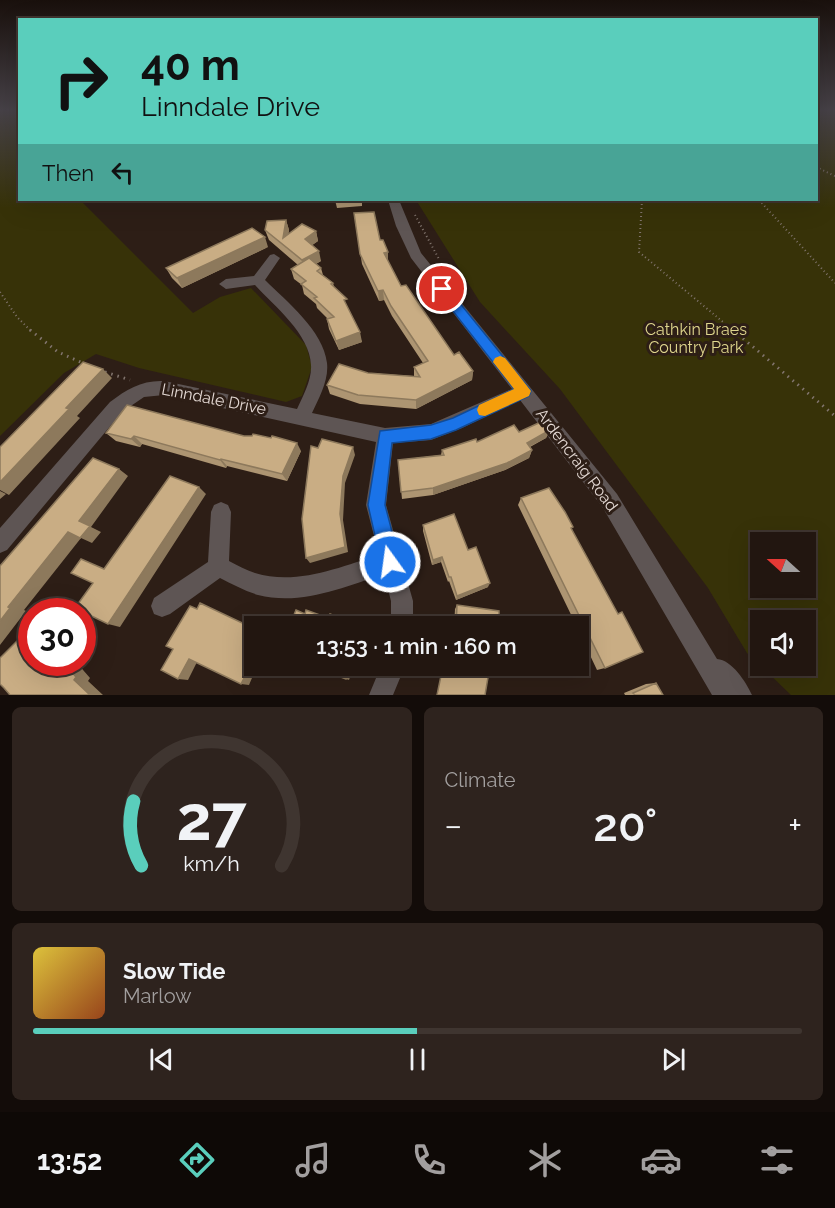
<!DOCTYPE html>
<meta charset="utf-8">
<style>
body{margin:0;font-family:Raleway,sans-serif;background:#2e231e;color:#f1f3f6;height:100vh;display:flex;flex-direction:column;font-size:22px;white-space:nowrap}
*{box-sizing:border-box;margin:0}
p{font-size:20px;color:#a29f9f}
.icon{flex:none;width:33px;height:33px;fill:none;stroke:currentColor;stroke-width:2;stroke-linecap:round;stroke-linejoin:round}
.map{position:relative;height:695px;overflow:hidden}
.sheet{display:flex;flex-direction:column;gap:12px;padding:12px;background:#130c09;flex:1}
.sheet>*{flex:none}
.hud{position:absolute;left:18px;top:18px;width:800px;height:183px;border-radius:0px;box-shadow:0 6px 24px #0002,0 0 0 2px #3f3530;background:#5acebc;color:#111;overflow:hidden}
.needle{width:39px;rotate:291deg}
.controls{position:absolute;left:750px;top:532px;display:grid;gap:12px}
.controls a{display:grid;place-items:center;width:66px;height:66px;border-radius:0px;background:#221610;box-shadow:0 6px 24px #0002,0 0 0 2px #3f3530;font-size:30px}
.speed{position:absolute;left:18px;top:598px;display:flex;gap:12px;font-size:30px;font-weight:700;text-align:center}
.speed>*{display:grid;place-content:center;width:78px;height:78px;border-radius:50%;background:#221610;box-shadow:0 6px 24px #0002,0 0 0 2px #3f3530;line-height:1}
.speed .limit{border:9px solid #d22;background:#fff;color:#111}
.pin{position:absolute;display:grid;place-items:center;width:51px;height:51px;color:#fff;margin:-26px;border:3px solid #fff;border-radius:50%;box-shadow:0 2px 6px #0007}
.me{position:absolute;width:66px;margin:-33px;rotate:346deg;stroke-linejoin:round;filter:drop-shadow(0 0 4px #0008)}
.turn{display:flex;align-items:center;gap:21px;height:126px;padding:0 24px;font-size:27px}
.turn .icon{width:78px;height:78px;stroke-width:2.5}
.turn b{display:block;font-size:42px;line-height:51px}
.then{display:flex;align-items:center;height:57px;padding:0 24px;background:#0003;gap:12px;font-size:22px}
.big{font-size:45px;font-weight:600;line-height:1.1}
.sheet .card{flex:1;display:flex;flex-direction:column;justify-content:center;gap:9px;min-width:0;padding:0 21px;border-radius:9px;background:#2e231e}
.sheet .dial{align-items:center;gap:0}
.dial svg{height:156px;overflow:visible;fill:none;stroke:#3f3530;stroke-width:7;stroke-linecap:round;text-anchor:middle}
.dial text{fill:#f1f3f6;stroke:none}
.song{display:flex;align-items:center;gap:18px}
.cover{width:72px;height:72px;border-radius:9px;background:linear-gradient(135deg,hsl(50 70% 55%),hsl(20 70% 35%))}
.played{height:6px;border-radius:3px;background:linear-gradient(90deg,#5acebc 50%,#3f3530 50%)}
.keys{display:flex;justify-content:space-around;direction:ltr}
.heat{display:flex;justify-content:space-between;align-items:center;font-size:33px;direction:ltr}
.sheet .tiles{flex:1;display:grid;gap:12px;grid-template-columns:1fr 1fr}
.card:last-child{grid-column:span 2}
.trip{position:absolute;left:244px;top:616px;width:345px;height:60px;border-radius:0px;background:#221610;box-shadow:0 6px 24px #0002,0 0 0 2px #3f3530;font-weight:600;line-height:60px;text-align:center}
.tabs{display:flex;height:96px;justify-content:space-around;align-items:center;background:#0e0906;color:#a29f9f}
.tabs .icon{width:42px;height:42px}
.tabs .current{color:#5acebc}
.tabs b{font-size:27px;color:#f1f3f6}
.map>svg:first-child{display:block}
.green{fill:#373208;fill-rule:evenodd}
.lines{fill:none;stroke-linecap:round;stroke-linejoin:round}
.path-far1{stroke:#82756e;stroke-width:2;stroke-dasharray:1 3;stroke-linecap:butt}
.path{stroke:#82756e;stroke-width:3;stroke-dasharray:1.5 5;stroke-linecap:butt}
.minor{fill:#5e5554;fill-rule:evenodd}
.wall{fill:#ad9572}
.shaded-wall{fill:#8d795c}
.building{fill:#c9ad84;stroke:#8d795c;stroke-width:1.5}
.route{fill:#1a73e8;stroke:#114b97;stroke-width:1.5}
.slow{fill:#f59e0b}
.labels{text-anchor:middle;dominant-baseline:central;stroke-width:6;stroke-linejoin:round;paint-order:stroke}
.park-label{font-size:16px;fill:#dfd68d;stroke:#2d1e16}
.street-label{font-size:16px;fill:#e4d9d4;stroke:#2d1e16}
</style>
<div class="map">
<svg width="835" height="695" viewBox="0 0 835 695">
<rect width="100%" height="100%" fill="#2d1e16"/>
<path class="green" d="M0,111h19l1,89h60l113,113 27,-16 31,-9 55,57 6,22 -10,29 -16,6 -147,-34 -43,-14 -32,19 -64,63z
M816,111h19v584h-44l-30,-29h45v-45h-46v45l-13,-13 -39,-65 -148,-199 -80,-87 -64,-102h400zM760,543h46v45h-46z"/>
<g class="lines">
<path class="path-far1" d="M816,167l19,9
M642,200l-3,52 96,80
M759,200l76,83
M415,215l24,44
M0,292l17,25 15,15"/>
<path class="path" d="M30,330l28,22 27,12
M733,330l102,86
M105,372l25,8"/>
<path class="minor" d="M388,200h11l22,53 196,241 100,165c15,1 29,23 35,36h-40l-109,-187 -83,-108 -58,28 -31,12 -38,3 -7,62 27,96v26h-22v-26l-7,-27c-40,13 -83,32 -126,21 -13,-4 -26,-11 -38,-17l-50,36 -8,3 -8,-3 -3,-8 3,-8 54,-36 3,-50 3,-7 7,-3 7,3 3,7 -2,49c8,4 17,9 26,12 41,13 85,-6 124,-18l-13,-50 10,-63 -212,-47 -20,2 -22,15 -115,138 -7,3v-25l110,-126c17,-13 32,-22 54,-21l133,28c6,-13 15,-29 14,-44 -1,-31 -37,-59 -56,-80l-29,4 -7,-5 7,-5 28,-3 16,-21 4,-1 6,4 -15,22c22,22 58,50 62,83 2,17 -8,35 -15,50l73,15 46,-4 81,-35 -101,-131 -15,-32z
M381,666h24l-12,29h-24z"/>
</g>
<path class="wall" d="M335,200h27v6l-25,2z
M354,213l26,27 8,21 13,25 53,69 19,16 -1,9 -56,29 -56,-5 -30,-10 -3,-9 41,-12 46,3v-9l9,-4 -31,-47 -8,-16 -5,1 -17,-37z
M286,220l3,10 -1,5 28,-4 2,10 -6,4 9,16 -5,3 5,4 2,7 10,8 1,4 14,21 14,34 -23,8 -10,-21 -2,-10h1l-11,-11 -1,-4 -12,-10 -2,-9 -8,-6 -3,-10 7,-4 -29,-25 -4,-10z
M268,247l-86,41 -10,-10 -6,-10z
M550,430l-4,8 -16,9 2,3 -3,8 -24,12 -72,25 -31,4 -4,-39 43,-5 1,-5 77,-18z
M106,433l195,18 -14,30 -60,-15 -1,2 -84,-24 -2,3 -24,-6z
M521,498l51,31 33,139 -8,2 -18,-38v-5h-2l-59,-122z
M423,525l45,25 20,37 -32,13 -7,-19 -1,1 -7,-20 -9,3 -9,-34z
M457,605l42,22h-45l1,-18z
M656,683l7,12h-38l-1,-2 22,-9z"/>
<path class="shaded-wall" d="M286,220l3,10 -3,18 -3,-10z
M316,231l2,10 -11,8 -2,-10z
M265,237l3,10 -86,41 -5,-10z
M319,251l2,10 -17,9 -2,-10z
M388,252v10l-4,-9z
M383,290l1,10 -5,1 -1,-10z
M360,332l2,10 -23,8 -3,-9z
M103,369l9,9 -35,38 3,2 -71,77 -9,-5v-8l66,-74z
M473,371l-1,9 -56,29v-9z
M550,430l-4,8 -23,12 4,-7z
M134,436l8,8 -2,3 -9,-8z
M297,443l4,8 -14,30 -5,-7z
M353,447l2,8 -10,28 -2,37 5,32 -38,11 -4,-5 34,-44 3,-38z
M532,450l-3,8 -24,12 -72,25v-7z
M221,459l6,7 -1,2 -6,-8z
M119,469l9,7 -37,51 10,5 -9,11 -11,-5 -57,72 2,1 -26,34v-24l8,-14 60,-75 11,-11z
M199,487l7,7 -86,133 -12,-3z
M0,491l6,3 -6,5z
M442,557l-1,5 -9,3 1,-5z
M490,583l-2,4 -32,13 1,-4z
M82,619l7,5 -7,7z
M255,656v10h2l-8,19 -8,-1z
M189,659l9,1 -10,20 -10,-1z
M64,663h13l13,15 -2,3 15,14h-13l-16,-15z
M351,666h3l-5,14 -3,-1z"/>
<path class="building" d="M374,212l6,28h3l5,12 -4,1 17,33 5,-1 48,70 5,-3 14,19 -57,29 -58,-5 -31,-10 12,-21 29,9 52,4 -6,-10 14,-6 -37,-55 -8,-16 -5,1 -18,-37 -6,-41z
M286,220l-3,18 19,-14 14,7 -11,8 14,12 -17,9 -37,-30 2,-9z
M252,228l13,9 -88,41 -11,-10z
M309,258l12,10 -4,3 16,12 -2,1 16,15 -3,1 16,32 -24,9 -9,-22 7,-2 -20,-19 3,-1 -16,-13 5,-3 -15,-12z
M83,362l20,7 -37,39 3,1 -69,73v-35z
M127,405l117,31h8l1,-2 18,4 1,-2 25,7 -15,31 -61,-15 -1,1 -86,-24 -3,3 -25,-6z
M543,421l7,9 -23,13 5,7 -25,13 -74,25 -32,4 -3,-32 46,-5 -2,-5 34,-11 1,3 37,-17 5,7z
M322,439l31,8 -10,29 -3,38 5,33 -39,11 -4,-39 9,-73 7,2z
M93,458l26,11 -40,52 11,5 -10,12 -12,-6 -60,75 2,1 -10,13v-55z
M170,476l29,11 -91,137 -33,-16 18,-25 -22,-10 10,-14 23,10z
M549,488l16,24 8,15 -2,1 47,86 4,-2 21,40 -38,16 -84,-170z
M454,514l14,36 8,-3 14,36 -33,13 -6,-19h-2l-7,-20 -9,3 -10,-35z
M200,603l55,26v27l-14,28 -52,-25 -11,20 -17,-9 12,-21 -7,-3 24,-40 7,3z
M457,605l42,6v16h-43z
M296,610l9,4 1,-4 22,8 2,-4 34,13h-75z
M28,630l4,4v29h32l12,14 -2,3 16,15h-80l-6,-7 -4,-4v-26z
M312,666h39l-5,13z
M443,666h47l-5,29h-48z
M656,683l7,12h-28l-2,-2z"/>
<linearGradient id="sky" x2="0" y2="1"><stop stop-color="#19100c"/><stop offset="0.53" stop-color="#464147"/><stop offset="1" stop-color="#464147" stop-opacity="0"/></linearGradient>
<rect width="835" height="208" fill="url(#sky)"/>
<path class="route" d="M442,285l4,1 85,105 -2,5 -73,34 -25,9 -39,4 -7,62 15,57 -3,6 -7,3 -6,-3 -3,-6 -13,-57 12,-74 51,-6 22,-7 61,-29 -76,-97 -2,-3z"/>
<path class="slow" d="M500,356l5,2 26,33 -2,5 -44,20 -6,-1 -2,-5 2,-5 35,-16 -21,-27 2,-4z"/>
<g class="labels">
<g class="park-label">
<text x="696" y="329">Cathkin Braes<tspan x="696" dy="18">Country Park</tspan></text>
</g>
<g class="street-label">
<text transform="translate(214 399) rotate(11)">Linndale Drive</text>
<text transform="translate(577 460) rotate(53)">Ardencraig Road</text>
</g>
</g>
</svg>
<div class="controls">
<a><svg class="needle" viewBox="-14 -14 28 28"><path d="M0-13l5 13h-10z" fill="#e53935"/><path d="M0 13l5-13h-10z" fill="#a29f9f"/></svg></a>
<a><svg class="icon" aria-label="sound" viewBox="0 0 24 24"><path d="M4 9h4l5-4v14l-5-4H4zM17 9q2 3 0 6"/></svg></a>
</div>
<div class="speed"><div class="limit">30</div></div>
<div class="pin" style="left:442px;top:289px;background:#d93025"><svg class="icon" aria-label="arrive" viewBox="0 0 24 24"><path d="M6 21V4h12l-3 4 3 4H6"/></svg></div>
<svg class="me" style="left:390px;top:562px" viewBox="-20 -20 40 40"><circle r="17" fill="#1a73e8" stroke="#fff" stroke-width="3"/><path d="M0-11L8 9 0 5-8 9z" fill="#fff"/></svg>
<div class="trip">13:53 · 1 min · 160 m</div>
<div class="hud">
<div class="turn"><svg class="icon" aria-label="right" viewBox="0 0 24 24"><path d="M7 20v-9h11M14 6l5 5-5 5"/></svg><div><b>40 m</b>Linndale Drive</div></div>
<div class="then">Then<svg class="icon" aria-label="left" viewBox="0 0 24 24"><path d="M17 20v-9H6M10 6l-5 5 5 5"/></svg></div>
</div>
</div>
<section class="sheet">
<div class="tiles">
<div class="card dial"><svg viewBox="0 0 100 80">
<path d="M14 69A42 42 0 1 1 86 69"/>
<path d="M14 69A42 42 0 0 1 10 36" stroke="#5acebc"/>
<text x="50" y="56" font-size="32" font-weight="700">27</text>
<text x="50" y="72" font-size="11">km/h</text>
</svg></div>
<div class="card"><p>Climate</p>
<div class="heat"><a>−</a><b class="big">20°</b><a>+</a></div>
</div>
<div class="card">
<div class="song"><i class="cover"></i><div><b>Slow Tide</b><p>Marlow</p></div></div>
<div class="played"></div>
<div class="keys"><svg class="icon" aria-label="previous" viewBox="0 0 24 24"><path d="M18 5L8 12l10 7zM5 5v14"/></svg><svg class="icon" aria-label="pause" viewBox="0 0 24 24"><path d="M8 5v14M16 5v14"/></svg><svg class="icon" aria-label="next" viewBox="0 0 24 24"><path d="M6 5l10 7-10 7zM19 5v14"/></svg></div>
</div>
</div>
</section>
<nav class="tabs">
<b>13:52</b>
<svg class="icon current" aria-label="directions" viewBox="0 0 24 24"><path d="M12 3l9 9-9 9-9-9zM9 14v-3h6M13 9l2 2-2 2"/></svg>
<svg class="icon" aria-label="music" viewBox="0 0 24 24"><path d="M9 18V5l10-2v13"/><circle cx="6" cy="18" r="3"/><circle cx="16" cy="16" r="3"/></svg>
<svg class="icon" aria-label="phone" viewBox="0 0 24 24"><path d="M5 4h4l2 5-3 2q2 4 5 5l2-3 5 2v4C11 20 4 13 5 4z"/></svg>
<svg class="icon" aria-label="climate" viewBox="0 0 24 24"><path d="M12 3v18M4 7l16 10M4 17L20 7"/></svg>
<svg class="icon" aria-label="car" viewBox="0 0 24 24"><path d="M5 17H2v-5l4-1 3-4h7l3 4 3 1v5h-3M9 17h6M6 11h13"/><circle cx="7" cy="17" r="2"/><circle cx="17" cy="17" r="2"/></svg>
<svg class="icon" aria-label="filters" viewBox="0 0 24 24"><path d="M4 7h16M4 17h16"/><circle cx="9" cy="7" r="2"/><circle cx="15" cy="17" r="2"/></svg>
</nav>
